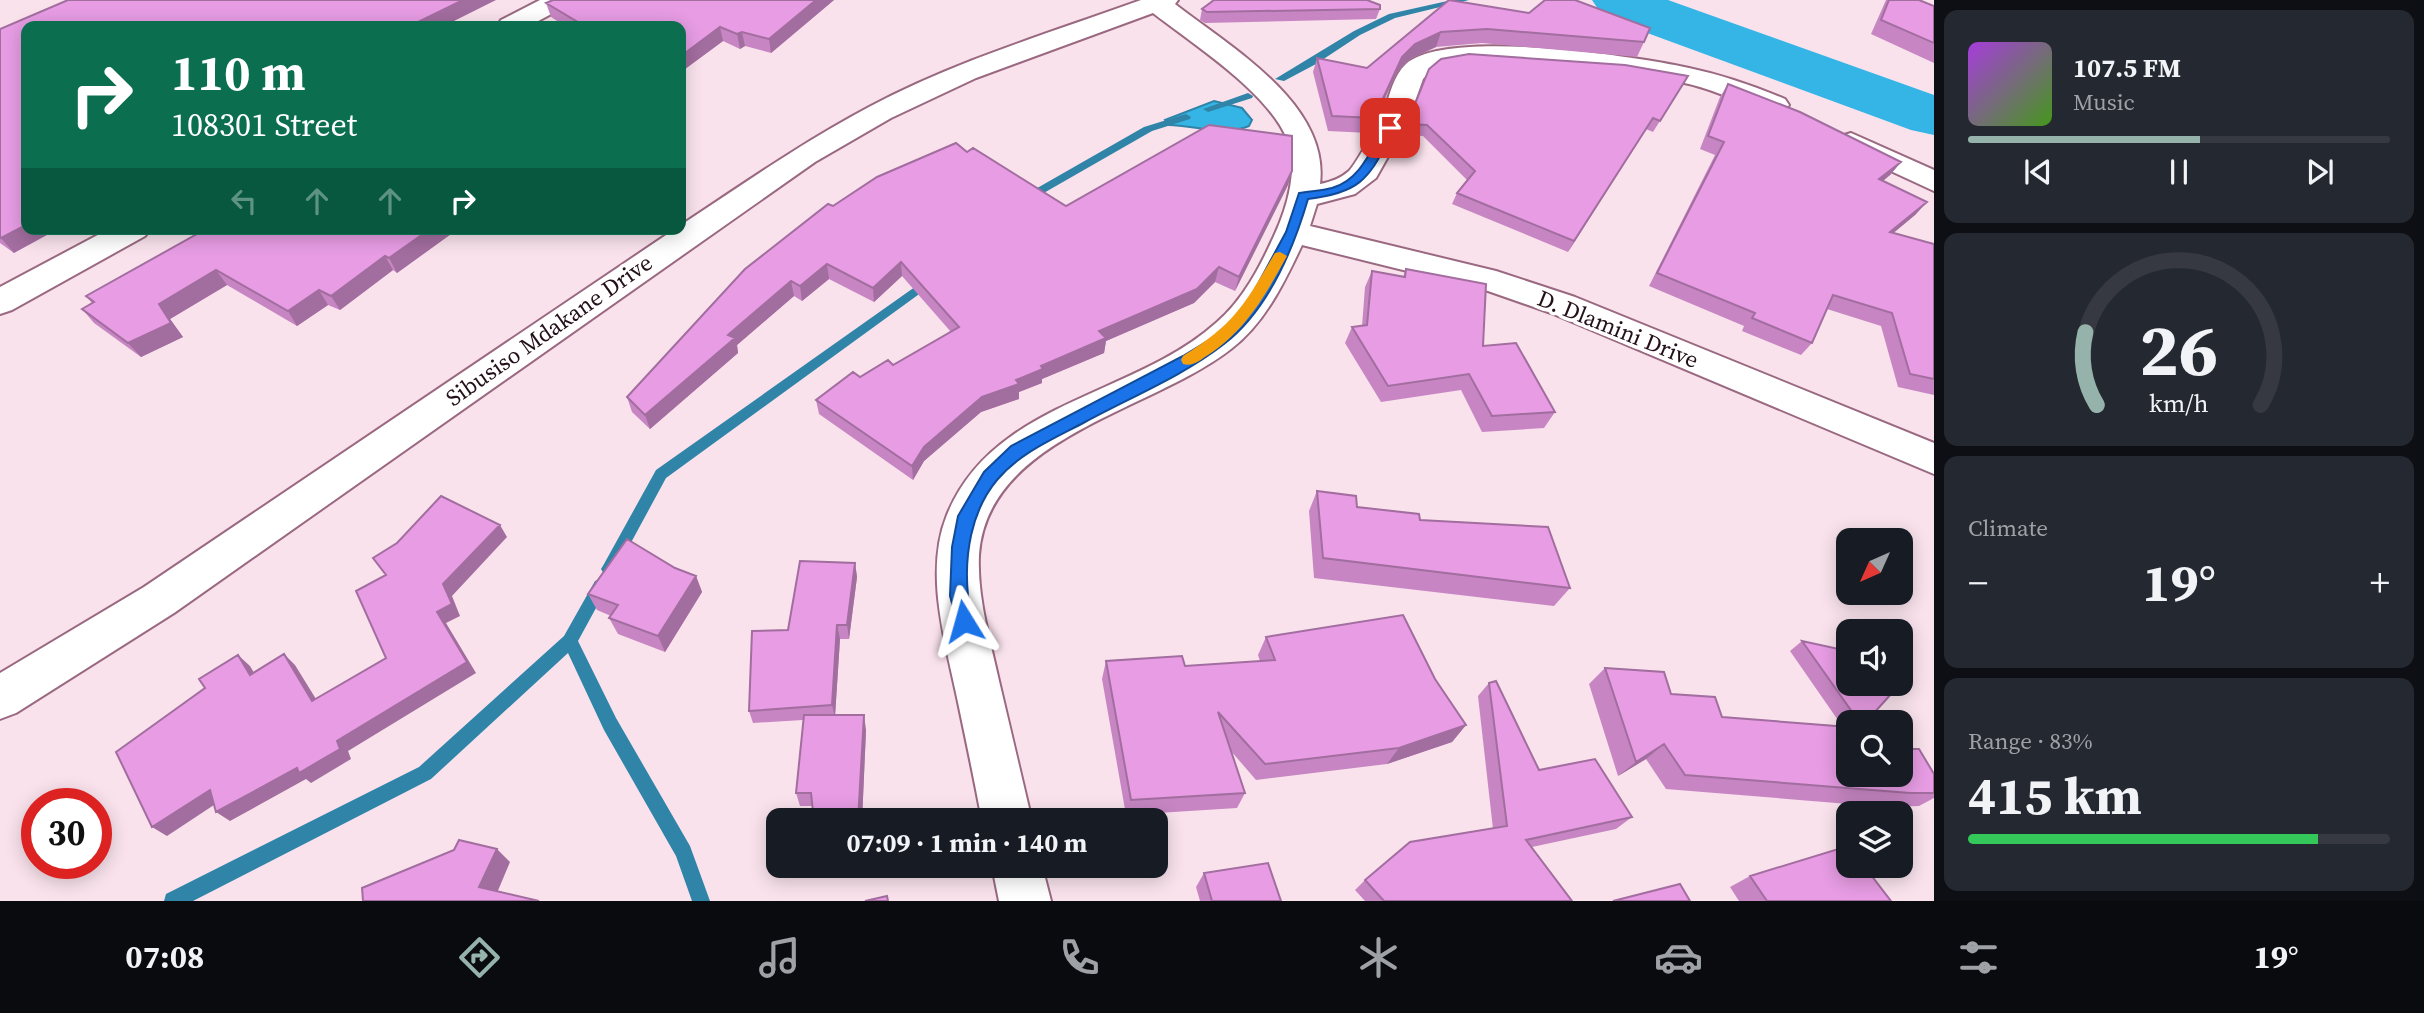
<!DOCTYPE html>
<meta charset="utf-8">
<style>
body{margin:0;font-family:"Source Serif 4",serif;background:#242831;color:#f1f3f6;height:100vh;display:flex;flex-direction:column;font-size:26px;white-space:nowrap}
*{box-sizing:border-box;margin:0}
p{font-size:23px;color:#9ea1a6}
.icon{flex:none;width:38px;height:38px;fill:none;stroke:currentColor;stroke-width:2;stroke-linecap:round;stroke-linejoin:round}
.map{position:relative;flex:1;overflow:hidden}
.details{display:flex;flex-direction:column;gap:10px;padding:10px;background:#0d0f14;width:490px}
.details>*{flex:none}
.top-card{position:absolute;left:21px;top:21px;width:665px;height:214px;border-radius:14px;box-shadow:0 4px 18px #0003;background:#0b6e4f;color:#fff;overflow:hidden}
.needle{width:46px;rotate:225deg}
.controls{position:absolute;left:1836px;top:528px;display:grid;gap:14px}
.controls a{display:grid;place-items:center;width:77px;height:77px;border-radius:14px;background:#171b24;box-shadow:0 4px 18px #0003;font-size:35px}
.speed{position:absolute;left:21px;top:788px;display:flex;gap:14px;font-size:35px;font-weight:700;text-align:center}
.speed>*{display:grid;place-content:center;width:91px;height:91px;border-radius:50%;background:#171b24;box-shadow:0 4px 18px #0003;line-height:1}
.speed .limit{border:10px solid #d22;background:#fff;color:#111}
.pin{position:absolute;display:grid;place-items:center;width:60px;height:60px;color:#fff;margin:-30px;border-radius:14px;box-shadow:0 4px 10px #0006}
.me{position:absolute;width:77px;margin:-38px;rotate:352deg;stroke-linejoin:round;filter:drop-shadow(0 0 5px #0008)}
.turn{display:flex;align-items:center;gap:24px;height:147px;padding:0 35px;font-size:32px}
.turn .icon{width:91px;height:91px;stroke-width:2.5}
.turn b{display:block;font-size:49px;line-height:60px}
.lanes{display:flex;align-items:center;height:66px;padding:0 35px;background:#0003;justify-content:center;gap:35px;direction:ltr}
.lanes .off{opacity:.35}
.big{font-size:52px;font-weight:700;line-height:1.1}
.details .tile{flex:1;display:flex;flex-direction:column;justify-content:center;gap:10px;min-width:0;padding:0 24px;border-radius:14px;background:#242831}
.details .dial{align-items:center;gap:0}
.dial svg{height:182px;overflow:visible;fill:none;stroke:#363941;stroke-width:7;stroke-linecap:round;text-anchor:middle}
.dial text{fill:#f1f3f6;stroke:none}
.song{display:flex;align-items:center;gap:21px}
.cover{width:84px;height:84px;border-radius:10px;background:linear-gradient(135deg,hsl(280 70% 55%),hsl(100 70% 35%))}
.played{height:7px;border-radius:4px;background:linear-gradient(90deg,#96b3ab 55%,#363941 55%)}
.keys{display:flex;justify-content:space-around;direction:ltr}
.heat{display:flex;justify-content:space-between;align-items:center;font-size:38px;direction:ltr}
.charge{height:10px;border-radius:5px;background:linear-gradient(90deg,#34c759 83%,#363941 0)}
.trip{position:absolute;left:766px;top:808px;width:402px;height:70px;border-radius:14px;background:#171b24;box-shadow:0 4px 18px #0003;font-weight:700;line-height:70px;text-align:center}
.tabs{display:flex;height:112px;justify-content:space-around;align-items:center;background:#090b0e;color:#9ea1a6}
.tabs .icon{width:49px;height:49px}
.tabs .on{color:#96b3ab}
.tabs b{font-size:32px;color:#f1f3f6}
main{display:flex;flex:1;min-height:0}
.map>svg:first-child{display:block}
.water{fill:#34b5e5;stroke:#2f84a8;stroke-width:2}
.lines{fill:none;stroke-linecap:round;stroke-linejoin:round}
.stream{fill:#2f84a8;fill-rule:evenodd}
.river{fill:#34b5e5;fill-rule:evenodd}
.minor-casing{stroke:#9a6981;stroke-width:4}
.minor{fill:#fff;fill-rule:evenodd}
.wall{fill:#c786c3}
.shaded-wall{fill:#a26d9f}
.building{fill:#e79ce3;stroke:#a26d9f;stroke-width:2}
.route{fill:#1a73e8;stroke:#114b97;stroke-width:2}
.slow{fill:#f59e0b}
.labels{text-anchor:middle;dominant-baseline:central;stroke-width:7;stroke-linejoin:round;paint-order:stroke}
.street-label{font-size:23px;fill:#231019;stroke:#fff}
</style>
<main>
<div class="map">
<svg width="1934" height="901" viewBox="0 0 1934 901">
<rect width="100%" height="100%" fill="#f9e2ec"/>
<path class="water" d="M1214,101l28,7 10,12 -3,6c-24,10 -54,0 -80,-1l-4,-5z"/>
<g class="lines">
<path class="stream" d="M1452,0h17l-74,18 -35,17 -44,29 -32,17 -9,-2 79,-48 35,-17z
M1248,93l5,3 -1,2 -44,14 -5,-3z
M1186,114l5,3 -1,2 -38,12 -124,71h-8l-2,-3 126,-72z
M929,277l6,4 -2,3 -267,194 -52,96 -5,1 -5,-1 -3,-5 3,-5 52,-94z
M600,579l5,2 3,5 -30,55 38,77 74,128 20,55h-18l-16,-45 -72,-126 -36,-77 -137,126 -238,122h-29l2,-7 253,-127 145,-131 31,-55z"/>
<path class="river" d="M1592,0h76l266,95v40l-23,-5 -261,-96 -50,-22z"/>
<g class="minor-casing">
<path id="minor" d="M540,0h32l-4,5 -39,21h-32l4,-6z
M1141,0h37l-3,4c55,43 155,100 145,180 11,-2 21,-6 29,-13 7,-7 31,-50 35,-60 6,-16 9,-35 22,-47 40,-36 230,-8 283,4 33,7 65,18 96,31l4,6 -4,6 -10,3c-29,-8 -56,-23 -86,-30 -41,-10 -241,-39 -266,-5l-15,42 -32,57 -21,16 -38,10 -7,22 186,45 79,26 359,146v31l-383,-161 -63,-22 -186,-46c-18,38 -37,78 -71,104 -79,62 -244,88 -252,206 -2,42 11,85 20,126 11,46 22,93 33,140h-50c-7,-38 -15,-76 -23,-114 -12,-60 -36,-133 -12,-192 46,-114 186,-118 269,-192 27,-23 44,-56 58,-87 13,-28 25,-67 13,-97 -19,-47 -94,-95 -134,-126l-177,65 -85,40 -76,44 -641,451 -158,100 -16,6v-46l144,-86 531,-358h6v-4c62,-41 122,-83 188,-118 86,-46 181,-74 272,-107z
M1851,133l83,37v21l-93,-43 -5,-6 5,-6z
M109,229h41l-5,7 -133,74 -12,4v-27z
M992,866h50l9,35h-52z"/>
</g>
<use href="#minor" class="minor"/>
</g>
<path class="wall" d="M553,0h281l-63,53 -26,-7 -5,3 -17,-8 -42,31v-46h-116l-14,-9 -5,-14z
M1449,0l195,42 -7,15 -155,-14 -46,4 -26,12 -13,13 -28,61 -41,-2 -15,-59 4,-14 50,10z
M1886,0h33l15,6v57l-63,-29z
M1202,9h178l-4,10 -171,4 -5,-3z
M26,26l-12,227 -14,-10v-214z
M1429,69l259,7 -35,56 -7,-3 -78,123 -116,-48 5,-11 10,-13 -44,-44 -20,-1z
M1728,84l173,78 -11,13 -7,6 44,21 -12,13 -22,18 41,11v151l-36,-8 -17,-61 -54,-17 -15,34 -11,12 -59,-24 2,-5 -95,-40 66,-131 -15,-6 20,-52z
M967,152l99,54 226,-35 -4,14 -53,106 -20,-9 -21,21 -88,38 -2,12 -62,26v4l-23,9v7l-38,13 -57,49 -11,19 -94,-66 -3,-14 44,-23 33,-12 58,-33 -49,-56 -28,26 -45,-23 -27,22 -8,-5 -57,49 1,8 -88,76 -18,-17 -5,-15 206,-191z
M206,229h252l-61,44 -4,-3 -53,40 -12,-5 -31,21 -70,-41 -57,34 13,18 -42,20 -47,-34 -12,-14 10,-6 -6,-7z
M1406,269l77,77 72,66 -11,16 -62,4 -21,-42 -80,12 -36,-59 7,-16 10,-1 3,-39 7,-16 31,6z
M1317,491l40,16 63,13 150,68 -16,18 -240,-28 -5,-67z
M855,563l2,14 -8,62h-9l-5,76 31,15 -4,91h-48l-2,-15h-12l-4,-13 7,-73 -50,3 -4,-12 39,-81z
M675,568l21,8 6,16 -37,60 -47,-18 -9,-16 2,-2 -14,-6 -9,-16z
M1266,637l169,42 31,46 -14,17 -65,22 -131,16 -25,-29 14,42 -8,15 -111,7 -24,-136 4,-18 79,5 75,-5 -2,-6z
M1802,641l58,82h-12v23l-4,4 90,24v24l-15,8 -34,1 -219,-18 -20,-30 -28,17 -29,-92 16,-16 66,26 51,23 120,9 -52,-75z
M1489,683l50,87 93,47 -16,12 -84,18 40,54h-207l-10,-11 10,-10 128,-51 -15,-133z
M1204,873l77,28h-81l-4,-14z
M1750,876l141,25h-152l-9,-14z"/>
<path class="shaded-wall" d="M463,0h33l-52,26h-34z
M816,0h18l-63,53 -2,-14z
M720,27l3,14 -42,31v-16z
M742,32l3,14 -5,3 -3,-15z
M1441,32l-5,15 -26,12 -13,13 -28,61 5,-15 28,-61 13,-13z
M1653,118l-7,11 -78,123 6,-11z
M1901,162l-11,13 -21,17 10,-13z
M1292,171l-4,14 -53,106 4,-14z
M1927,202l-12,13 -36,30 11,-13z
M26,225v4h32l-44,24 -13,-15z
M430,229h28l-61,44 -8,-15z
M385,256l8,14 -53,40 -9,-14z
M901,262l1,14 -28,26 -1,-14z
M827,264l2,15 -27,22 -2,-15z
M1219,267l-4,15 -21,21 -88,38 -2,12 -62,26v4l-23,9v7l-38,13 -57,49 -11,19 -1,-14 12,-19 58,-50 59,-31 58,-35z
M216,270l11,15 -57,34 13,18 -42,20 -13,-14 31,-39z
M791,281l3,15 -57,49 1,8 -88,76 -5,-14 83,-80z
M319,290l9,15 -31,21 -9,-15z
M500,525l7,12 -55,59 8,20 -14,7 30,50 -128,78 3,8 -40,24 -5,-4 -76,42 -14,-9 81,-44 40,-27 100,-129 6,-28z
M855,563l2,14 -8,62 -2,-14z
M696,576l6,16 -37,60 -7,-16z
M837,625l3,14 -5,78 -3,-12z
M284,654l11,11 29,47 -12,-11z
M238,655l12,11 12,20 -12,-11z
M864,715l2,15 -4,91h-4z
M1466,725l-14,17 -65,22 12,-16z
M1664,744l-18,15 -28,17 18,-14z
M210,790l13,9 -56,37 -15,-9z
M497,849l13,13 -16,38 -15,-13z"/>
<path class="building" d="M68,0h395l-53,26h-384v199l-25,13 -1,-1v-208z
M553,0h263l-47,39 -27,-7 -5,2 -17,-7 -39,29v-30h-114l9,-5 -30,-18z
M1214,0h153l13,5v4l-173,3 -5,-3z
M1449,0l80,13 16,-13h30l75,28 -6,14 -157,-13 -46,3 -26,12 -13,13 -28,61 -42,-2 -15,-58 50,10z
M1889,0h30l15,6v37l-53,-23z
M1469,54l156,11 63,11 -28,45 -7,-3 -79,123 -117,-48 18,-22 -48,-46 -20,-1 22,-55 12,-10z
M1728,84l72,28 101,50 -22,17 48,23 -37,30 44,12v135l-24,-5 -18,-61 -59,-18 -21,48 -60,-25 3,-5 -98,-40 67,-131 -16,-6z
M1209,125l83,11v35l-53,106 -20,-10 -22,22 -98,42 7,7 -65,28 2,3 -27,11 3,4 -37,13 -58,50 -12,19 -96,-66 37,-28 7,5 28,-17 5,5 66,-38 -58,-65 -28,26 -46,-24 -27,22 -9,-5 -63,54 7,3 -90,77 -18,-18 118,-128 83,-65 5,2 44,-29 79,-34 11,9 6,-4 93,58z
M206,229h224l-41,29 -4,-2 -54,40 -12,-6 -31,21 -72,-41 -57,34 12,19 -43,20 -46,-34 12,-7 -8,-6z
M1406,269l80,15 -3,62 33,-3 39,69 -63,4 -23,-42 -81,12 -36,-59 15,-2 5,-54 33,6z
M1317,491l39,5 1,11 62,7 1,6 128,7 22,61 -247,-30z
M441,496l59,29 -57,59 9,20 -15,8 30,50 -130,79 3,8 -41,24 -2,-5 -81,44 -6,-22 -58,37 -36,-75 89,-64 -6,-9 39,-24 12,20 34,-21 28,47 74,-43 -30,-67 30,-16 -13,-17 24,-15z
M627,539l48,29 21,8 -38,60 -49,-18 9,-13 -30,-11z
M800,561l55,2 -8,62h-10l-5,80 -83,6 3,-80 36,-1z
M1403,615l32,64 31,46 -67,23 -134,16 -47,-52 27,81 -114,7 -25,-139 76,-5 3,10 90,-6 -9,-23z
M1802,641l46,10v33h40l4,9 -27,30h-5z
M1605,668l59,4 7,22 44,3 7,20 126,10v19l-4,4h4v25h52v-26h19l15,25v19h-24l-225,-18 -21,-31 -28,18z
M1496,681l43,89 56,-11 37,58 -106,23 46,61h-188l-19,-21 45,-38 97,-16 -18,-143z
M804,715h60l-6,106h-44l-3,-28h-15z
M459,840l38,9 -18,38 60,14h-176l-1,-13 92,-38z
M1848,846v20h16l27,35h-124l-17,-25z
M1268,863l13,38h-69l-8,-28z
M1680,884l10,17h-77z
M887,896l1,5h-23z"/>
<path class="route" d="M1390,124l6,4c-27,47 -30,64 -88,71 -15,51 -41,112 -84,145 -41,32 -93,53 -139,78 -32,17 -64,30 -88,58 -26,31 -33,76 -29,115 1,11 7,21 2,31l-6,2 -6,-2 -8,-30 2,-49 6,-31 26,-44 27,-26 172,-90 31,-19 20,-18 18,-24 34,-63 13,-39c10,-2 22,-2 33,-5 29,-8 39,-39 53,-62z"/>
<path class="slow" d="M1280,252l7,4c-22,40 -41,74 -79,99 -8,5 -15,12 -25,9l-2,-4 2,-4c53,-33 61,-51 92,-103z"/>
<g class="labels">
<g class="street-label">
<text transform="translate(1618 329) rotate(22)">D. Dlamini Drive</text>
<text transform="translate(549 330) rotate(-35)">Sibusiso Mdakane Drive</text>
</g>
</g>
</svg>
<div class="controls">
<a><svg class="needle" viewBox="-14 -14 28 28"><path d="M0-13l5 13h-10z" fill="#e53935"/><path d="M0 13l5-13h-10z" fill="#9ea1a6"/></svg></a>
<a><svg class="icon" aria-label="sound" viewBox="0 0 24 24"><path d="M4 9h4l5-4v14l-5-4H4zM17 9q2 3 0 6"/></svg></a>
<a><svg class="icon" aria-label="search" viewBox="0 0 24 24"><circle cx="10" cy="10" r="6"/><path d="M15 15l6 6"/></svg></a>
<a><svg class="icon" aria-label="layers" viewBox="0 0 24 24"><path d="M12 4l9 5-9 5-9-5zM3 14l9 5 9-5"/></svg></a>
</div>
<div class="speed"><div class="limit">30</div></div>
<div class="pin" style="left:1390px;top:128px;background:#d93025"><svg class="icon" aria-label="arrive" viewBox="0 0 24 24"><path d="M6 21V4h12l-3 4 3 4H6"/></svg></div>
<svg class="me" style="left:964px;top:621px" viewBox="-20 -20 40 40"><path d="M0-17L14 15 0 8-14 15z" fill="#1a73e8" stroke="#fff" stroke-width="4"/></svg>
<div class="trip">07:09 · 1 min · 140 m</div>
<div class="top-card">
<div class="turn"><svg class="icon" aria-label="right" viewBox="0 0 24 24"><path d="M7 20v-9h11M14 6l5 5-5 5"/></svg><div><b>110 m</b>108301 Street</div></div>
<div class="lanes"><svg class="icon off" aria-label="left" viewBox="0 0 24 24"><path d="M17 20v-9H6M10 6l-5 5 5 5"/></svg><svg class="icon off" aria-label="ahead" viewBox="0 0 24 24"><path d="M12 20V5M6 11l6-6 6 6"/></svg><svg class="icon off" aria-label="ahead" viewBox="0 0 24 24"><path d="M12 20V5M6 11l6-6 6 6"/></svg><svg class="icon" aria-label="right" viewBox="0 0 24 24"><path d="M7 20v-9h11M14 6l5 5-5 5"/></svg></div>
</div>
</div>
<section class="details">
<div class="tile">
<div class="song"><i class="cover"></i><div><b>107.5 FM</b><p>Music</p></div></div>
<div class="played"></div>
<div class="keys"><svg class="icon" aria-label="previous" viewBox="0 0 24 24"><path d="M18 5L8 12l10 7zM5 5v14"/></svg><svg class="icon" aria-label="pause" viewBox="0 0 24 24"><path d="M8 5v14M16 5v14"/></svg><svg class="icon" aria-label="next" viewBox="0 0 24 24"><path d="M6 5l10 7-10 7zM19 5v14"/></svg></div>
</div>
<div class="tile dial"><svg viewBox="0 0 100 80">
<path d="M14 69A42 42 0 1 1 86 69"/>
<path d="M14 69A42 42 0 0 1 9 37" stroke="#96b3ab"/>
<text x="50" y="56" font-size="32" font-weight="700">26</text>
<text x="50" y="72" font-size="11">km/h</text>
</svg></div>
<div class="tile"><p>Climate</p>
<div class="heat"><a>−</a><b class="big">19°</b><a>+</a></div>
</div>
<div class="tile"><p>Range · 83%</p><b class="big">415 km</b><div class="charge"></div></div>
</section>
</main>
<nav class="tabs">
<b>07:08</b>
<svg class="icon on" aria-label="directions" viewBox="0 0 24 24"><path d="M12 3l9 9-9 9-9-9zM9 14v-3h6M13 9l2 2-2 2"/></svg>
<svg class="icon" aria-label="music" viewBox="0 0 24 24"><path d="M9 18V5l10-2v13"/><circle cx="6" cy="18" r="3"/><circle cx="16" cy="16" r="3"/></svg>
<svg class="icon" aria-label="phone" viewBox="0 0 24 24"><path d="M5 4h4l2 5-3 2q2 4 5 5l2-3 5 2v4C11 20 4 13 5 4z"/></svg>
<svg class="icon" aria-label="climate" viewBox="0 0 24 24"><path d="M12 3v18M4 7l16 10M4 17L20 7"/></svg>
<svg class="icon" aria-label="car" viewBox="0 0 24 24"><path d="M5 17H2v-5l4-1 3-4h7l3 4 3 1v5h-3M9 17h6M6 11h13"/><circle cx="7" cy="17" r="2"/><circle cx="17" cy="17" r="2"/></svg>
<svg class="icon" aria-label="filters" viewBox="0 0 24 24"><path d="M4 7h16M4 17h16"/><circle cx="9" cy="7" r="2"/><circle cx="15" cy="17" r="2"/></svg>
<b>19°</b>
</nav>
